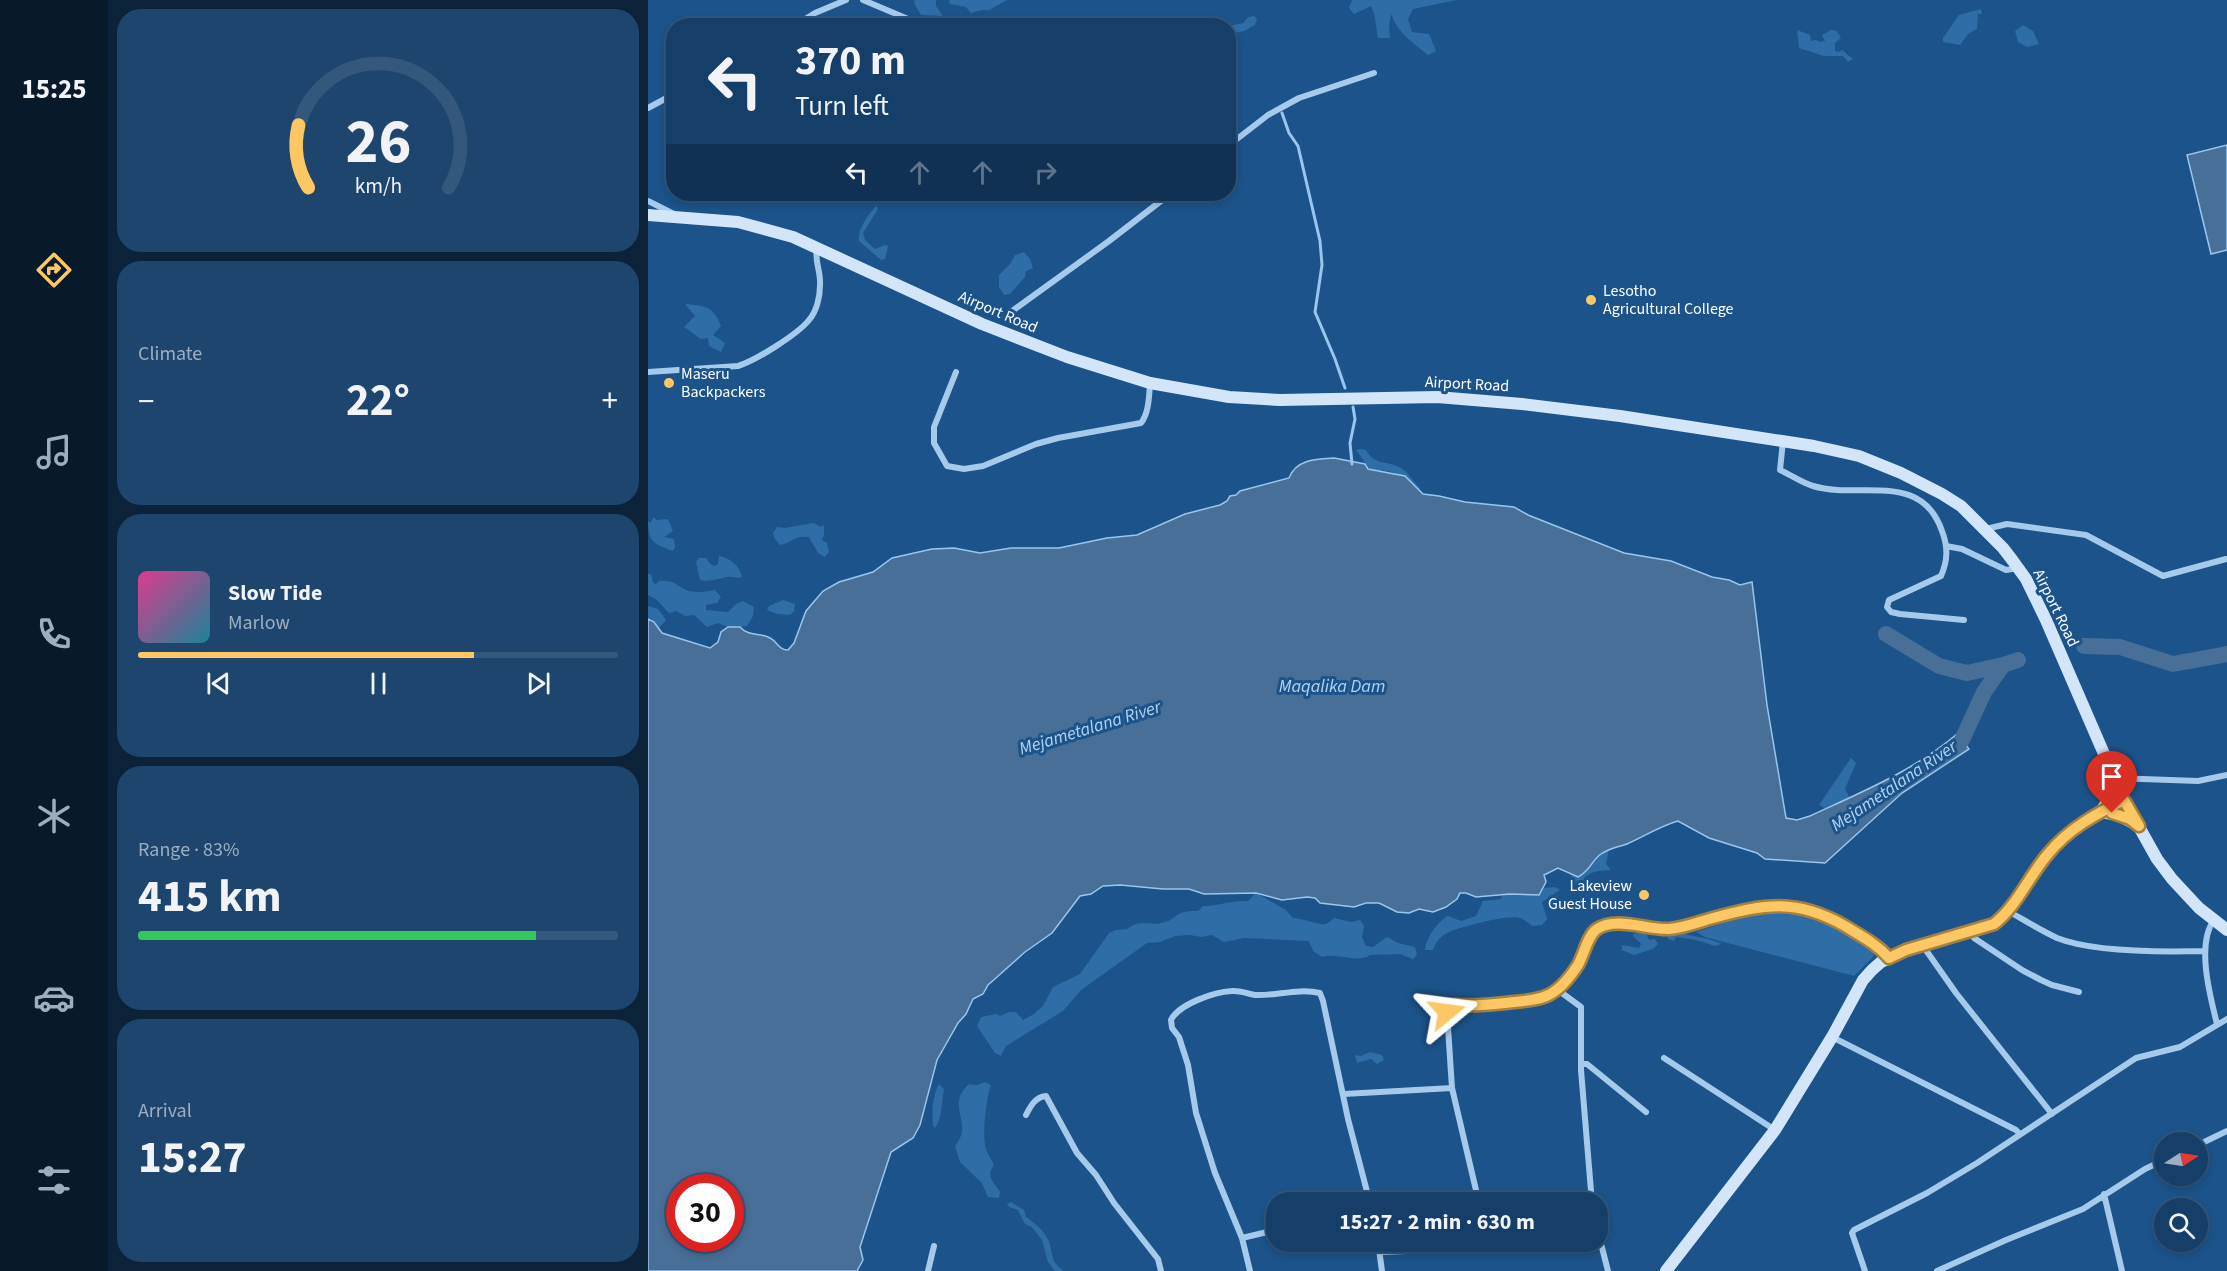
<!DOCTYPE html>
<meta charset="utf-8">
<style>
body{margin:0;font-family:"Source Sans 3",sans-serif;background:#1e456e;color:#f1f3f6;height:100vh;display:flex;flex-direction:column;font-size:22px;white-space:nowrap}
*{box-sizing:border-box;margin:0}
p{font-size:20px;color:#9daec0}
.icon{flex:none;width:33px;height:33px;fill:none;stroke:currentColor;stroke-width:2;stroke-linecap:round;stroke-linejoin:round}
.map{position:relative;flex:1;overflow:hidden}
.drawer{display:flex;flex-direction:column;gap:9px;padding:9px;background:#0c2239;width:540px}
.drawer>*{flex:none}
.top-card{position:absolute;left:18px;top:18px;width:570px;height:183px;border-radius:24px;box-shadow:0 3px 9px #0003,0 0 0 2px #34577c;background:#153e68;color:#f1f3f6;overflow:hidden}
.needle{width:39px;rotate:78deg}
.buttons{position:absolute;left:1506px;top:1132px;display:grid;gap:12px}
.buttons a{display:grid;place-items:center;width:54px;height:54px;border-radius:50%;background:#153e68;box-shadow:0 3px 9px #0003,0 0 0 2px #34577c;font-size:30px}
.speed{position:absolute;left:18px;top:1174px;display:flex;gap:12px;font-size:30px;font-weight:700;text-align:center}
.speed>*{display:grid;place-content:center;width:78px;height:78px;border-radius:50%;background:#153e68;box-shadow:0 3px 9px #0003,0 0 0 2px #34577c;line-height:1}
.speed .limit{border:9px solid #d22;background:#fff;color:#111}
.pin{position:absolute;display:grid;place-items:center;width:51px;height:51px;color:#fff;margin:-62px -26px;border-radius:50% 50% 50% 0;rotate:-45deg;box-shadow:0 0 6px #0007}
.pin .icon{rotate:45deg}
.me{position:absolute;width:66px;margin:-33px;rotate:74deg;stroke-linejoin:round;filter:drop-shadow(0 0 4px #0008)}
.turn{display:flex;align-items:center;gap:21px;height:126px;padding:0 30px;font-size:27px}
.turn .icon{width:78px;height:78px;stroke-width:2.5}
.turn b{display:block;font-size:42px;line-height:51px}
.lanes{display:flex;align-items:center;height:57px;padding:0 30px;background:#0003;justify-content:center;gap:30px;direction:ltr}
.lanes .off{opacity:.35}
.big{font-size:45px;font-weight:700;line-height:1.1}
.drawer .widget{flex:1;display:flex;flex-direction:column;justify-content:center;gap:9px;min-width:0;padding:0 21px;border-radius:24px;background:#1e456e}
.drawer .dial{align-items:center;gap:0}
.dial svg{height:156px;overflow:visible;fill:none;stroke:#34577c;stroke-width:7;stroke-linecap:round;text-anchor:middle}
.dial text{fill:#f1f3f6;stroke:none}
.song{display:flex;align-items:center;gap:18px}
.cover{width:72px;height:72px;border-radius:9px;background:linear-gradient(135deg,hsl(330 70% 55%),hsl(190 70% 35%))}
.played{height:6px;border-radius:3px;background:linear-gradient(90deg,#fdc763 70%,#34577c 70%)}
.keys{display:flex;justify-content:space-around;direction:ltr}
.heat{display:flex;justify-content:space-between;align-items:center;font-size:33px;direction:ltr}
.charge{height:9px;border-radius:4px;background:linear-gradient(90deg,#34c759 83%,#34577c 0)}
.trip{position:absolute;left:618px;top:1192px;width:342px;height:60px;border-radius:24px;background:#153e68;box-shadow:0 3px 9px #0003,0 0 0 2px #34577c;font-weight:700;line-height:60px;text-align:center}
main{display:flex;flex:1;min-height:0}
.menu{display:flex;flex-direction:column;width:108px;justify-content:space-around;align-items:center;background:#08192a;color:#9daec0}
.menu .icon{width:42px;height:42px}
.menu .current{color:#fdc763}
.menu b{font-size:27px;color:#f1f3f6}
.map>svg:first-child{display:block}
.green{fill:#2f6da7}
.water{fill:#476f97;stroke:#99c6ee;stroke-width:1.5;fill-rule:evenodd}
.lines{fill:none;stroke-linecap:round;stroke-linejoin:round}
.stream{stroke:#99c6ee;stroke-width:3}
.river{stroke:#476f97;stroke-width:16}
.street{stroke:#a6caec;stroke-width:6}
.secondary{stroke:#d2e5f9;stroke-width:12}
.route-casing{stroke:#a48140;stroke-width:15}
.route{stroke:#fdc763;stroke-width:10}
.poi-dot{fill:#fdc763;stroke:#1c538a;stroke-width:2}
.labels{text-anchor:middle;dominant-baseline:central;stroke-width:6;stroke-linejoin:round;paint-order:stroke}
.poi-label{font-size:16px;fill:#fff;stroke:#1c538a;text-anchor:start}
.street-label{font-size:16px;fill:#fff;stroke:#1c538a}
.water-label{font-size:18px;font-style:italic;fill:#b2d4f4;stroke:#1c538a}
</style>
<main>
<nav class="menu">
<b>15:25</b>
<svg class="icon current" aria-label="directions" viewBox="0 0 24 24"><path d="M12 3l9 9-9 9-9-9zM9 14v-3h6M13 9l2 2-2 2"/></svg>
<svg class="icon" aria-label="music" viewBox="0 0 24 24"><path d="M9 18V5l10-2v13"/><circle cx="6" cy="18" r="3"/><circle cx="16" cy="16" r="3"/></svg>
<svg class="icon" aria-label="phone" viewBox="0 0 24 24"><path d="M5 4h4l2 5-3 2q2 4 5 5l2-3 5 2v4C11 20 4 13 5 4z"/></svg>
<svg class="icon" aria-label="climate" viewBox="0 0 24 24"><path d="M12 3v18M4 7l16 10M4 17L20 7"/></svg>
<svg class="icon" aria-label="car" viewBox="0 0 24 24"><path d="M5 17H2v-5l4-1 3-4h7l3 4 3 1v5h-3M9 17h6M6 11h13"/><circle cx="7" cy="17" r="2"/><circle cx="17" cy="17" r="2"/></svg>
<svg class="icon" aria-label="filters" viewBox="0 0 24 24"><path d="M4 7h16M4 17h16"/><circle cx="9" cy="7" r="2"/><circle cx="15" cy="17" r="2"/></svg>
</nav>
<section class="drawer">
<div class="widget dial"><svg viewBox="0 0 100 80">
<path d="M14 69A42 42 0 1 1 86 69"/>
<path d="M14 69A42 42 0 0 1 9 37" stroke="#fdc763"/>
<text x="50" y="56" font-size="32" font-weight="700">26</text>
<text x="50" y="72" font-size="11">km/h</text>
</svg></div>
<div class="widget"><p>Climate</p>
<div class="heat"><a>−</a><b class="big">22°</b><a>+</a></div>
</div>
<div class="widget">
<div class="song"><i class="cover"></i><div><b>Slow Tide</b><p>Marlow</p></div></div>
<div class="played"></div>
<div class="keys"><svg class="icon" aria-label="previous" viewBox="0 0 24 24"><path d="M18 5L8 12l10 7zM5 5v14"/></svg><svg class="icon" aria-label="pause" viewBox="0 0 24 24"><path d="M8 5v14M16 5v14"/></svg><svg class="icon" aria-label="next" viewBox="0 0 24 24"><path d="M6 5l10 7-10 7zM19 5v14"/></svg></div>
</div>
<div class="widget"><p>Range · 83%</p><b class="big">415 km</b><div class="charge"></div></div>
<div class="widget"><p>Arrival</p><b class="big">15:27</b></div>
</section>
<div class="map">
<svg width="1579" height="1271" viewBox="0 0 1579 1271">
<rect width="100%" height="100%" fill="#1c538a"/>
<path class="green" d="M267,0h21v6l7,10 -22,-1 -7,-12z
M301,0h58l-18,10h-7l-11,3 -5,-6 -16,-3z
M704,0h105l-44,9 -5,10 4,13 17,2 7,17 -8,4c-15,-12 -30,-22 -37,-41l-2,12 1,12h-12l-4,-25 -3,-7 -17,8 -5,-6z
M1333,9l1,5h-4l-1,15 -9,5 -8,11 -17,-3v-4l16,-23z
M606,16l3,3 -2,6 -11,6 -15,3v-8l14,-3 5,-6z
M1375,25l10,6 6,13 -12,3 -9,-5 -3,-11z
M1149,30l13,5 1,6 5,-1 4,2 5,-1 -3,-6 9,-5 6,1 4,7 -6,5v8l4,1 3,-2 11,9 -5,3 -5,-6h-19l-25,-8z
M228,206l2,3 -15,24 2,7 10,9 10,-4 3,1 -3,13 -4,1 -22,-19c-2,-12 10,-27 17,-35z
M376,252l6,7 3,9 -7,3 -1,6 -15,17 -6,1 -5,-8v-12l11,-11 5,-9z
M37,304c21,2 28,2 36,22l-8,9 12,8 -4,9 -12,-6 -1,-8 -7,1 -17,-12 11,-11z
M711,449l7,1c9,16 19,10 33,17 9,4 14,15 21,21l-1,2c-20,-14 -20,-21 -48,-19l-15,-21z
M6,517l2,3 12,-1 5,12 -9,6 10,2 1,8 -2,4c-19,-7 -25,-9 -25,-30l2,2z
M165,523l8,4 3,-2v10l-2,5 5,3 2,9 -4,5 -7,-4 -9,-16c-16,-2 -17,6 -29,8l-5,-6 -2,-6 4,-6 8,1z
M71,556c11,2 21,10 23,21 -6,2 -9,-1 -15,0 -9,2 -18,5 -27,3l-4,-18 3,-4h7l4,6 5,2 3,-2z
M0,574h3l2,9 3,1 3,-3c16,-1 15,3 27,9 7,3 22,2 29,0l6,7 -4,6 -11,2v5l22,2 8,-8 7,-3 11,6 -1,9 -6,10 -19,1 -10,-4 -11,4 -13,-12 -9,1 -9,-5 -6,2c-9,-6 -8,-12 -22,-18z
M135,600l12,4 -1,7 -4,4 -13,-1 -10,-4 2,-4z
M0,606l10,3 8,11 -7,8 -11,-9z
M1203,758l5,5 -11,26 5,9 -24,11 -7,-4z
M961,849l-3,15 5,6c-11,1 -18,0 -27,8l1,10c-6,-3 -16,-4 -13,-14l13,-6 7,-18z
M907,887l5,3 -18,12 5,17 -5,6 -10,1c-4,-3 -8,-7 -12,-8 -11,-4 -67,10 -76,17 -6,4 -9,9 -11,15h-8c1,-12 12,-28 23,-34l13,5 15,-5 7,-15 18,-2 3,-7z
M608,893l30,17 7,8c8,0 29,8 32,6 4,-1 6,-4 9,-6l17,4 9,-2 4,6 -2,11 4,9 7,1 14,-10 11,6 17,4 2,8 -4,4 -13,-5 -30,1c-13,9 -33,-3 -48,2l-9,-6 -4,-10 -65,-3 -20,4 -12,-7 -11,2 -11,-2 -15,1 -15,6 -13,1 -66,47 -18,21 -57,35 -5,10 -6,-3 -18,-27 4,-9 15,-3 4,2 9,-4h7l7,8 11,-6 9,-8 10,-19 27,-13 29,-41 7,-3 12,-1c11,-10 21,-3 33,-6 17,-3 12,-13 37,-12l5,-5c15,0 29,-6 45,-5z
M1106,913l50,2 34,10 34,21 2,10 -20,20 -149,-39 -9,-5z
M1027,930c15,7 33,7 47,14l-8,2c-10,-5 -27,-8 -38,-9l-2,4 -6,-2 -1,-8z
M991,933h7l3,7 6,-1 3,5 -5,5 -19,6 -12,-5v-5l17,3 2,-4 -8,-8v-2z
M722,1052l12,3 2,5 -7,4 -6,-5 -14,4 -2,-8 6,1z
M337,1082l6,3c-5,14 -10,54 -4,67 2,5 5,8 7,13 -9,11 0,17 6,27l-1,6 -11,-1 -6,-14 -22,-21 -5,-16c20,-24 -11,-39 14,-62l8,1z
M291,1084l5,5c-3,14 -1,27 -9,39l-2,-3c-1,-13 -1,-28 6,-41z
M363,1202l13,8 2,7c9,6 19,14 23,25 5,15 1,19 15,29h-9l-7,-9 -6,-22 -10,-13 -7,-3 -7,-14 -9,-3 -2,-3z"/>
<path class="water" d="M1579,145v105l-16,4 -24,-99z
M686,458l31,6 3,5 37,7 18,18 16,2 26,6 49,5 14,8 96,38 47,8 41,16 17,3 11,5 12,-3 15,123 19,113 11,2 13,-4c52,-24 103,-45 147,-82l12,15 -67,44 -77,70 -60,-4 -8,-6 -48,-15 -31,-17c-18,5 -33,15 -51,23 -9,3 -18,4 -26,10 -10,7 -10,16 -23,23l-20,-9 -14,7 2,7 -7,13 -29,-1 -34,3 -10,-4h-6l-3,6 -11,8 -13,5 -14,-3 -10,4 -12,-1 -18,-9h-13l-12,4 -34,-4 -5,-5 -8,-1 -25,3 -26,-7 -52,1 -15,-5h-26l-43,-4 -17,1 -12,8 -11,2 -28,37 -27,19 -28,25 -9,8 -5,9 -10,5 -7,15 -8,9 -21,37 -17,65 -7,13 -22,14 -31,95 3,13 -6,11h-209v-652l6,3 8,11 48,15 8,-6 3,-10 7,-5h12c8,9 18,6 28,10 9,3 10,13 20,13l6,-7 12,-32 17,-20 16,-9 34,-10 19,-14 40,-9 22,-1 26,5 31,-5h48l48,-10 30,-3 48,-21 35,-9 7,-4 3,-5 6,-1 4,-4 49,-13c7,-19 28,-19 45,-20zM32,1188h50v51h-50z"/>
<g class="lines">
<path class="stream" d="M634,113l7,20 9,13 22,95 2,24 -7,47 20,47 10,29
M704,464l-2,-21 5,-24 -2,-12"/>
<path class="river" d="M1238,634l53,32 28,7 36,-8
M1436,646l36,1 53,17 54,-10
M1314,740l22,-48 19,-27 15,-5"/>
<path class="street" d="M215,0l45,19 36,7
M146,26l21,-13 31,-13
M0,108l26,-14
M580,146l40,-31 31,-17 75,-25
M0,201l26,13
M360,314l101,-73 61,-47
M0,372l90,-6c17,-5 60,-32 71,-46 8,-9 11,-24 11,-35 1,-14 -6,-24 -3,-37
M308,372l-22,55v16l13,23 17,3 19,-3 53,-22 22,-6 83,-15c8,-10 8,-27 9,-39
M1135,441l-3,29c11,5 22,13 33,16 47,14 108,-16 129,45 6,16 6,29 -1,45l-52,24 -2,7 4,5 9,2 64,6
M1338,529l21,-5 79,11 77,41 63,-17
M1298,546l16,3 44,21 12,-2
M1466,778l84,3 29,-6
M1360,911c16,9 32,19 49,27 35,14 108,14 147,13
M1566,920c-18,24 -4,76 3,104
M1323,932l3,6 48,32 19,10 11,5 27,7
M1275,946l33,47 96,121
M907,992c13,-14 25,-27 32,-44 3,-7 5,-15 11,-19 21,-13 49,2 72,0 15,-1 29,-7 44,-11 52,-14 83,-20 131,8 16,10 32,18 44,32
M1184,1037l184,93 4,4
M1016,1058l111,72
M934,1064h5l59,48
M804,1088l-5,-76 3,-7c35,-5 73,6 105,-13l7,1 19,14v63l11,133
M696,1094l108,-6 27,115
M378,1115c4,-8 9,-18 20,-19l31,57 19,22 18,28 44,56 3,12
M1550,1145l29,-14
M1456,1194l18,77
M950,1232l10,39
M594,1238l34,-8
M730,1242l4,29
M841,1248l19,-1 22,-5
M732,1252l109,-4 -1,-6
M280,1271l6,-25
M602,1271l-8,-33 -27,-65 -19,-60 -8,-48 -9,-28 -7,-9 -1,-8c8,-16 43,-28 61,-29 8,-1 15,3 23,4 21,1 43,-7 65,-2l3,8 25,118 22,84
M1217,1271l-13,-38 2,-3 73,-37 50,-30 159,-105 44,-11 47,-28
M1289,1271l69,-31 77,-31 62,-40 19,-9"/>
<path class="secondary" d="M0,215l90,7 55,15 189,87 85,33 83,26 79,14 51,3 157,-3 85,7 98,12 194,30 45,10 42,17 41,21 19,12 42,42 10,13 13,18 20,41 78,180 33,59 15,20 27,29 28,22
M1466,778l-5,20 -8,14 17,3 17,9
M1018,1271l109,-141 57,-93 31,-57 9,-10 9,-8 26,-12 87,-26c23,-18 35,-48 54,-70 20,-25 49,-40 76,-54"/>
</g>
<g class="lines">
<g class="route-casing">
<path id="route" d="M799,1012l3,-7h5c17,1 33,0 50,-2 38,-4 50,-3 73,-38 6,-10 9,-29 19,-36 19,-13 50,1 72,0 15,-1 29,-7 44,-11 52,-14 83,-20 132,8 16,10 32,18 44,32l17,-8 88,-26c23,-18 35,-48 54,-70 20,-25 48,-40 76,-54l15,26 -9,-7 -18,-6"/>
</g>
<use href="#route" class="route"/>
</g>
<g class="poi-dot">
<circle cx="943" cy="300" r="6"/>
<circle cx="21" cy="383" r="6"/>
<circle cx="996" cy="895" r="6"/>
</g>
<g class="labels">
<g class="poi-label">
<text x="955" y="291">Lesotho<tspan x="955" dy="18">Agricultural College</tspan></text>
<text x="33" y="374">Maseru<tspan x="33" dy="18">Backpackers</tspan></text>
<text x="984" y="886" text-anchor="end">Lakeview<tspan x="984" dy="18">Guest House</tspan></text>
</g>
<g class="street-label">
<text transform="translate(350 312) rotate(23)">Airport Road</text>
<text transform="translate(819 384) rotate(3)">Airport Road</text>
<text transform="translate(1408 608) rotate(64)">Airport Road</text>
</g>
<g class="water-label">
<text x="684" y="686">Maqalika Dam</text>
<text transform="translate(442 728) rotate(-17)">Mejametalana River</text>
<text transform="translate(1246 786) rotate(-34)">Mejametalana River</text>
</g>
</g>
</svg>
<div class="buttons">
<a><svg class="needle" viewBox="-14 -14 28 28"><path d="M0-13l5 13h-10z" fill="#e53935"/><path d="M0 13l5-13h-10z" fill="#9daec0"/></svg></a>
<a><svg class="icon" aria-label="search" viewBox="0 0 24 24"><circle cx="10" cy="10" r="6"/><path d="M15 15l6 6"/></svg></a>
</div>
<div class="speed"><div class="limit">30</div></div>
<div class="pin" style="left:1464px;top:813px;background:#d93025"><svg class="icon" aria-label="arrive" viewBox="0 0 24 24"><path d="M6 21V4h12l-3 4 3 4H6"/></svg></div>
<svg class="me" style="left:799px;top:1012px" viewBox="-20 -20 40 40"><path d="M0-17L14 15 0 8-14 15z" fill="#fdc763" stroke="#fff" stroke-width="4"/></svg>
<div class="trip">15:27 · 2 min · 630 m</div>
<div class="top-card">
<div class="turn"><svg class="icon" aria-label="left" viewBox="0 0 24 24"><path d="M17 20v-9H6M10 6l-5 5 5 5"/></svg><div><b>370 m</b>Turn left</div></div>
<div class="lanes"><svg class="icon" aria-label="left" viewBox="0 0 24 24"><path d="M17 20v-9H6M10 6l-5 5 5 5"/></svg><svg class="icon off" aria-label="ahead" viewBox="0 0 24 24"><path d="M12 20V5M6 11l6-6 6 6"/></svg><svg class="icon off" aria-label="ahead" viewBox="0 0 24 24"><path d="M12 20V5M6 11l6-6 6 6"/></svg><svg class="icon off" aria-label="right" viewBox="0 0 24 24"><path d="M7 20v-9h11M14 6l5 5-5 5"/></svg></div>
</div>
</div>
</main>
